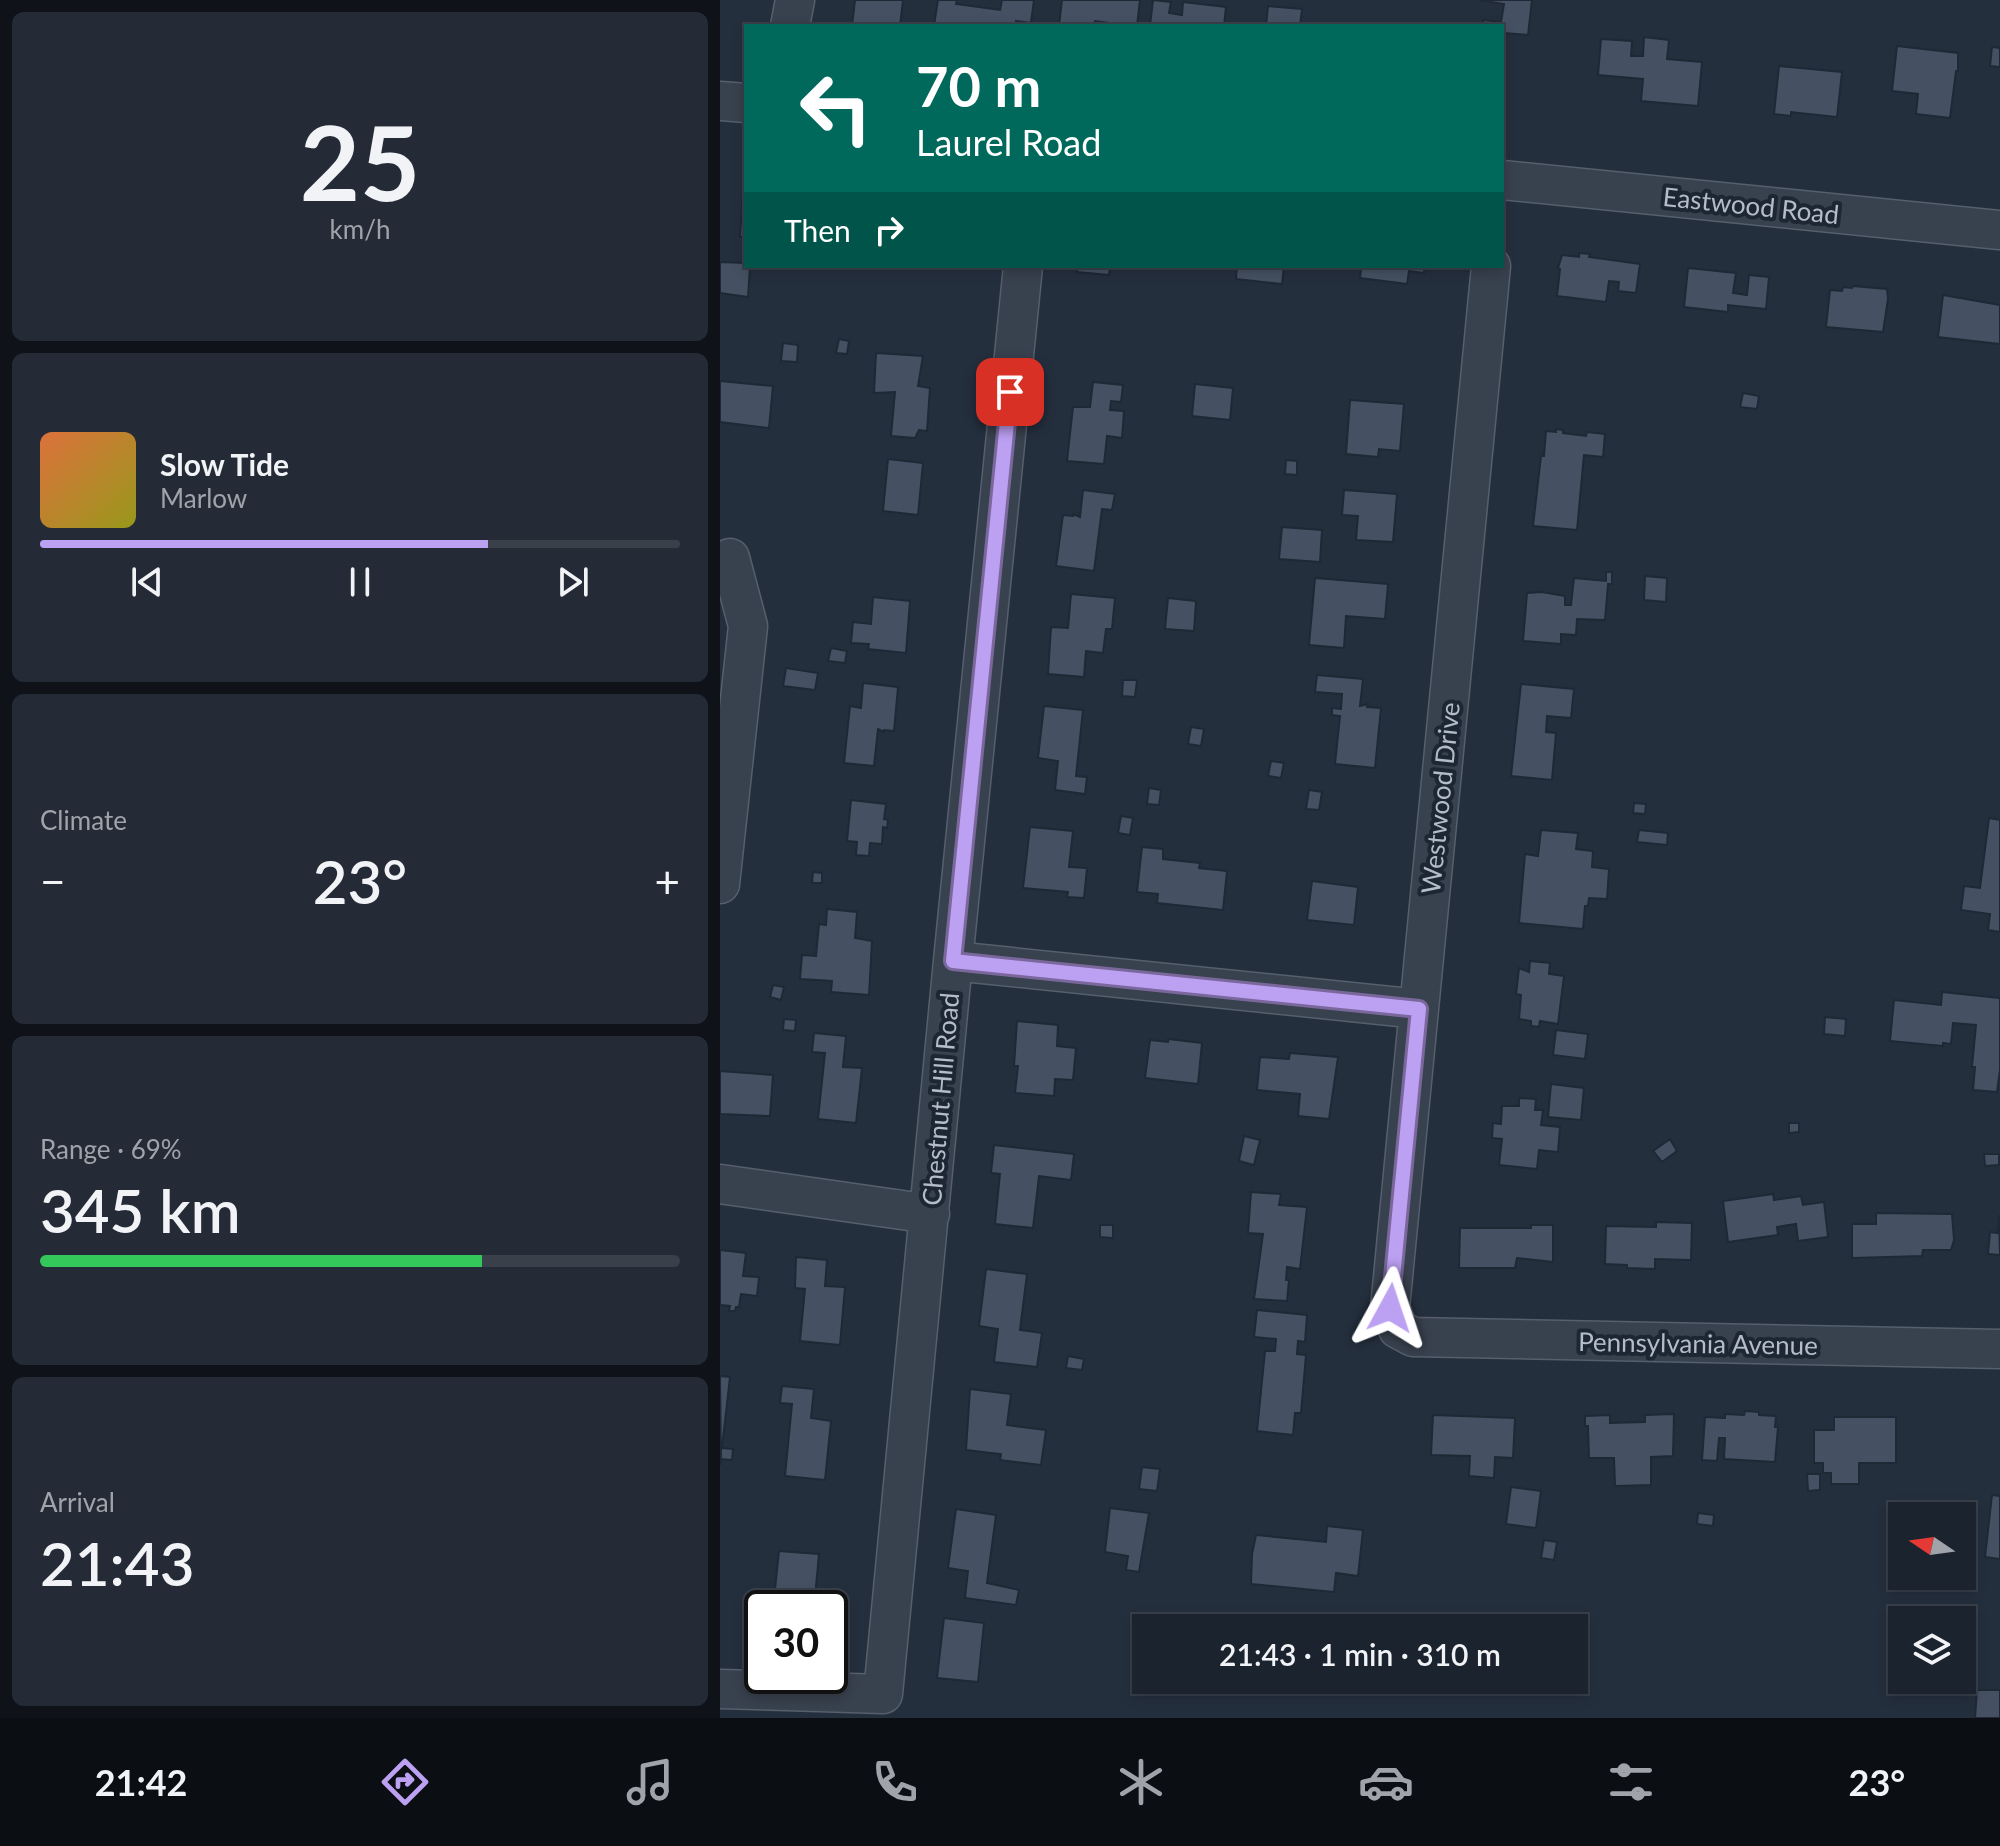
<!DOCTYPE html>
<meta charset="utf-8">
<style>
body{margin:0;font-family:Lato,sans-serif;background:#242b36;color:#f1f3f6;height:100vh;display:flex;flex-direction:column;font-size:30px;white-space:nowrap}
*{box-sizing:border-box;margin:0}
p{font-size:26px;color:#a0a4aa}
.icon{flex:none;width:44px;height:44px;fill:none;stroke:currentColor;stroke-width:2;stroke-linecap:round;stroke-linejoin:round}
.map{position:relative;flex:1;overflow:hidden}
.drawer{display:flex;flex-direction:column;gap:12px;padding:12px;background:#0f1319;width:720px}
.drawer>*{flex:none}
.guide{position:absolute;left:24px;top:24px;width:760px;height:244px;border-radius:0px;box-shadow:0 4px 12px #0003,0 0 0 2px #39404a;background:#00695c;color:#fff;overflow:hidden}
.needle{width:52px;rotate:283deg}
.fabs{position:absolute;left:1168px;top:1502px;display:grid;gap:16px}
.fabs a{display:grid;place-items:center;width:88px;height:88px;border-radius:0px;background:#1b232e;box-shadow:0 4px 12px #0003,0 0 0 2px #39404a;font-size:40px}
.speed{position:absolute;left:24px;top:1590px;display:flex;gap:16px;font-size:40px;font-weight:700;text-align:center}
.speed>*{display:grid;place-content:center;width:104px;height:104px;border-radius:50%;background:#1b232e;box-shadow:0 4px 12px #0003,0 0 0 2px #39404a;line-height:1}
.speed .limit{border:4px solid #111;border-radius:12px;background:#fff;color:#111}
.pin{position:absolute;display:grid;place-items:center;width:68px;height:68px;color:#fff;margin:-34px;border-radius:16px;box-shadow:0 4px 12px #0006}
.me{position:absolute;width:88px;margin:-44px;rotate:5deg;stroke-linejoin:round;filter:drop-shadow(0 0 6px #0008)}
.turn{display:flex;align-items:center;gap:28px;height:168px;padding:0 40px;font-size:36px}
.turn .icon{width:104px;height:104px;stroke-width:2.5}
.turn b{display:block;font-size:56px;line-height:68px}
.then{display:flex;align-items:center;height:76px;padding:0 40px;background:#0003;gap:16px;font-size:30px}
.big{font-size:60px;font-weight:600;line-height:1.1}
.drawer .tile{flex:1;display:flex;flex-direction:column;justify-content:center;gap:12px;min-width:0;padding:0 28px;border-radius:12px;background:#242b36}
.drawer .dial{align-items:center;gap:0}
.dial b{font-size:104px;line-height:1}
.song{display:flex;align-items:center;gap:24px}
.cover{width:96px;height:96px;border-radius:12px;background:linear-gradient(135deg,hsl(20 70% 55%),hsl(60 70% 35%))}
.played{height:8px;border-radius:4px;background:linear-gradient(90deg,#bca0f2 70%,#39404a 70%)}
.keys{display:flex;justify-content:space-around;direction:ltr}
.heat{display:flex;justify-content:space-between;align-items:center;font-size:44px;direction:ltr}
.charge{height:12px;border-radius:6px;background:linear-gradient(90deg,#34c759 69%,#39404a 0)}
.trip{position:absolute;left:412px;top:1614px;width:456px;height:80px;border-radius:0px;background:#1b232e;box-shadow:0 4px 12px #0003,0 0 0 2px #39404a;font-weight:600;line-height:80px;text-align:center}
.tabs{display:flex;height:128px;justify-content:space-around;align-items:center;background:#0b0e12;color:#a0a4aa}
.tabs .icon{width:56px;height:56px}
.tabs .on{color:#bca0f2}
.tabs b{font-size:36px;color:#f1f3f6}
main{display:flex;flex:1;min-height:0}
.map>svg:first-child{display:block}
.building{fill:#455162;stroke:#1f2835;stroke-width:2}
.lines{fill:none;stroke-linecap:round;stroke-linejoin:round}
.minor-casing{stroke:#565f6c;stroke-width:41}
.minor{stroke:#38414e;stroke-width:38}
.route-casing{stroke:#7a689d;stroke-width:20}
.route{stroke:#bca0f2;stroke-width:14}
.labels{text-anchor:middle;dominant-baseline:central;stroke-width:8;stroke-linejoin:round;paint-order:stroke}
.street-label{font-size:26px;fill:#b4bcc9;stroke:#1d2633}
</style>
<main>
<section class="drawer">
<div class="tile dial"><b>25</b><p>km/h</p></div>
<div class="tile">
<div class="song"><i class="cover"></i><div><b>Slow Tide</b><p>Marlow</p></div></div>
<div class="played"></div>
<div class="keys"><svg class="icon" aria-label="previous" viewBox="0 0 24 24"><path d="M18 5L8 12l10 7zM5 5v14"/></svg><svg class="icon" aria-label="pause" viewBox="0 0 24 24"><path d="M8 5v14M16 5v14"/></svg><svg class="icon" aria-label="next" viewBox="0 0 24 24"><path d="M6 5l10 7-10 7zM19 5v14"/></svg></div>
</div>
<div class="tile"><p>Climate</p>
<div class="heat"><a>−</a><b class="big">23°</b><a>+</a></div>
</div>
<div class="tile"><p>Range · 69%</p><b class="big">345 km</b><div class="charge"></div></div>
<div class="tile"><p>Arrival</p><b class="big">21:43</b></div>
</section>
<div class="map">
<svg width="1280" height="1718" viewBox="0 0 1280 1718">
<rect width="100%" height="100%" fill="#242f3e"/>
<path class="building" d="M135,0h48l-3,26h-48z
M218,0h19l-1,4 44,6 2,-10h32l-3,23 -15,-2v5l-82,-1z
M342,0h78l-3,26h-20l1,-2 -23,-3 -1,5h-35z
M433,0l18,2 -2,11 13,2 1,-13 43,5 -2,19h-74z
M759,0h53l-4,35 -24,-2 -2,15v-22h-19v-6l18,2 3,-18z
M548,6l34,3 -2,17h-34z
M924,37l25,3 -2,19 35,3 -4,44 -57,-5 2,-22 -45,-4 3,-36 31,2 -1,15h12z
M1177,46l61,7v18h-2l-6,47 -34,-4 2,-20 -26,-3z
M1272,47l8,1v19l-10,-1z
M1059,66l63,6 -5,45 -46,-5v4l-17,-2z
M24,174h2v63h-6z
M859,253l11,1 -1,3 51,7 -4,29 -18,-2 1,-9 -10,-1 -3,21 -49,-6 3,-27 -2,-1 4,-13 17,2z
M0,262l26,1v3h4l-2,31 -28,-4z
M358,266h32l-1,9 -32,-3z
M517,266h47l-2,18 -46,-5z
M704,266v7l-15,-2 -2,13 -47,-6 1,-9 -22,-2z
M968,268l48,5 -3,20 14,2 2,-20 20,2 -3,32 -38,-4v7l-44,-5z
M1133,286l34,3 1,10 -5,33 -57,-5 4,-37 12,1 1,-4 9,1z
M1223,295l57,10v39l-62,-7z
M119,339l10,2 -2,13 -11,-1z
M63,343l15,2 -1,17 -16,-1z
M156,353l47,3 -5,30 12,2 -3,43 -8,-1 -4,8 -24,-2 4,-44 -21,1z
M0,381l53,5 -4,42 -49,-6z
M373,382l30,3 -2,17 -10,-1 -1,9 14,1 -2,27 -15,-2 -3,28 -37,-3 6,-54h17z
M475,384l38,4 -3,32 -38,-4z
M1023,393l16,3 -2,13 -17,-2z
M630,400l54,4 -4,47 -21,-2 -1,8 -32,-3z
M836,429l7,1v3l23,3 1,-4 18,2 -2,23 -19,-2 -7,75 -44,-4 8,-70h3l2,-25 10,1z
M168,459l35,4 -5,52 -35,-4z
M566,460l11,1v14l-12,-1z
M363,490l32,4 -3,16 -10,-1 -8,62 -38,-5 7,-51 10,1v-2l7,3z
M624,490l53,4 -4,48 -37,-2 2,-24 -16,-1z
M562,527l40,3 -2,32 -41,-3z
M886,572h6v12h-4l-3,36 -28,-1 -1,16 -15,-1v10l-38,-3 4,-48 15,-1 23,4v9h6l3,-27 32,3z
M925,576l22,2 -1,24 -22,-2z
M595,578l73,6 -3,35 -39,-3 -2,32 -35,-3z
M351,594l44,4 -3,31h-6l-3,24 -17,-2 -2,26 -36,-3 3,-47 17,1z
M153,597l37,4 -4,52 -38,-4 1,-5 -18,-1 2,-21 18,2z
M448,598l28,3 -2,30 -29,-2z
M111,648l16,3 -2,12 -17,-2z
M66,668l32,5 -3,17 -32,-4z
M597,675l46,4 -3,27 8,-2 -1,3 14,1 -6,60 -40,-4 5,-48 -8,-1v-7l9,1 1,-15 -27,-2z
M403,680h14l-2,17 -13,-1z
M143,683l35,4 -4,44 -10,-1v2l-6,-3 -4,37 -30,-3 6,-57 11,2z
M801,684l53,5 -3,29 -24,-2 -1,16 10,1 -4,47 -41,-4z
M324,706l39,4 -7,66 11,1 -2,17 -30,-4 3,-29 -20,-3z
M471,727l13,2 -3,17 -13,-2z
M551,761l13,2 -3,15 -13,-2z
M429,788l12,2 -2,15 -12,-1z
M589,790l13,2 -3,18 -13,-1z
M131,800l35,4 -2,15 4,1 -1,8 -4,-1 -1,17 -12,-1 -1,13 -13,-1 1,-13 -10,-1z
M914,803l12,1 -1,10 -12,-1z
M401,816l12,2 -3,17 -12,-2z
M1269,818l11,2v112l-12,-2 2,-16 -29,-4 3,-24 16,2z
M310,827l43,4 -4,36 18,1 -3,30 -17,-1 1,-5 -45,-4z
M821,830l37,3 -2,16 17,2 -1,16 17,2 -2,30 -18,-1 -1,8h-3l-2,23 -64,-6 6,-69 13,2z
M919,830l29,3 -1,12 -30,-3z
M422,847l21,2v10l37,4 -1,5 28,3 -4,39 -66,-7 1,-9 -21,-2z
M93,872l9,1v10h-10z
M592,881l46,6 -4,38 -47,-5z
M107,909l30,3 -2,26 17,3 -3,54 -38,-3 1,-11 -32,-2 2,-24 14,1 3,-32 7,1z
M810,961l20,2 -1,11 15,2 -6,48 -18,-3 -1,6 -8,-1v-5l-12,-2 2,-24 -5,-1 3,-26 10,4z
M53,985l11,2 -3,13 -11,-3z
M1222,992l58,6v72l-3,22 -24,-2 2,-23h-3l4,-42 -23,-2 -2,21 -8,-1v3l-53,-5 4,-41 47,5z
M1105,1017l21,2 -1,17 -21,-2z
M64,1019l12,1 -1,11 -12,-1z
M297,1021l41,4 -1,21 19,2 -3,32 -18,-1 -1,17 -39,-3 3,-27h-4z
M836,1030l32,4 -3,25 -32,-4z
M94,1033l32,3 -3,31 19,1 -6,55 -38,-4 7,-66 -13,-1z
M448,1039l34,4 -4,41 -53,-6 5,-38 18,2z
M570,1053l48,4 -9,62 -31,-3 2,-22 -43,-4 3,-33 29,2z
M0,1071l53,4 -3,41 -50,-2z
M831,1084l33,4 -3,32 -33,-3z
M799,1098l17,1 -1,11h8l-2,15 19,2 -2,25 -19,-2 -2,19 -38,-4 3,-26 -10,-1 1,-15 8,1 1,-18h17z
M1069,1123h10v9l-10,1z
M524,1136l16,4 -6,25 -15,-4z
M950,1139l7,12 -15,11 -9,-11z
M274,1145l80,9 -3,26 -32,-4 -6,52 -38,-4 5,-50 -9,-1z
M1264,1154h15v11l-14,1z
M531,1192l30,2 -2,11 28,2 -7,62 -13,-2 -1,13h3l-2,21 -33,-2 9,-65 -15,-1z
M1053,1194l1,6 27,-4 2,9 21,-3 4,35 -30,4 -2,-17 -19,3 1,8 -50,7 -5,-41z
M1156,1213l76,1 2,26 -3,10h-28l-1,6 -70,2v-34h24z
M1279,1215l1,40 -12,-1 2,-22 8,1z
M936,1222l36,1 -1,37 -36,-1v10l-28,-1v-3l-22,-1 1,-38 50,1z
M380,1225h13v13l-13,-1z
M811,1225h22v37l-36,-4 -2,10h-56l1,-40h71z
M0,1250l26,3 -3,23 16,1 -2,19 -16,-2 -2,13h-3l-1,4h-6l1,-5 -10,-1z
M76,1257l31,3 -2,26 20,1 -5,58 -40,-4 5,-52 -10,-1z
M266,1269l41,5 -7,56 22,3 -5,34 -43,-5 4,-33 -19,-3z
M537,1310l50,5 -2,27 -7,-1 -1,13 9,1 -5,58h-6l-2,22 -36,-4 8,-80h10l1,-12 -22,-2z
M348,1356l16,3 -2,11 -16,-2z
M0,1376l10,1 -8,71 11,1 -1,11 -11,-1v6z
M62,1386l32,3 -3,29 20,3 -6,59 -40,-4 7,-72 -12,-1z
M250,1389l41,5 -4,31 39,5 -5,35 -41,-5 1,-6 -35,-4z
M1025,1411l14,1v3l17,1 -1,11h3l-3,35 -51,-3 1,-21h-6l-2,23 -15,-1 3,-43 20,1v-4l19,1z
M954,1414l-1,42 -22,1v28l-36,1 -1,-28h-25l-1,-32h-3v-10l25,-1v8l35,-1v-7z
M713,1415l82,3 -2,40 -18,-1 -1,21 -25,-2 1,-20 -39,-1z
M1114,1417h62v46h-37v21h-28v-11h-8v-10h-9v-33h20z
M422,1467l18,2 -3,22 -18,-2z
M1087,1474h13v16l-12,1z
M791,1487l30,4 -5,37 -30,-4z
M1280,1494v65l-15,-2 7,-62 8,1z
M390,1508l39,5 -10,59 -13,-2 2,-14 -23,-4z
M236,1509l40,6 -9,68 32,7 -3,15 -51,-7 3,-27 -20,-3z
M978,1513l16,2 -1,11 -16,-2z
M607,1526l36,4 -5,46 -22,-3 -2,19 -83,-8 1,-30 4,-19 70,7z
M824,1540l13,2 -3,18 -13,-2z
M59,1551l40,3 -5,54h-41z
M224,1618l40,5 -6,59 -41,-4z
M1242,1651l2,34 -49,-3v-2h47z
M1257,1690h23v28h-25z"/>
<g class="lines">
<g class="minor-casing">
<path id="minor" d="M70,26l5,-26
M0,101l26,2
M782,180l498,50
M771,266l-101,1042 8,21 15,8 587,12
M0,884l28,-258 -18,-68
M233,961l466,48
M0,1184l210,30
M0,1689l163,5 70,-733 70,-695"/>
</g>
<use href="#minor" class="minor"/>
</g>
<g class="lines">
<g class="route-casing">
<path id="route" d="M290,392l-57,569 466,48 -29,299"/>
</g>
<use href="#route" class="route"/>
</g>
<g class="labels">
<g class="street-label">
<text transform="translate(1031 205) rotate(6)">Eastwood Road</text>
<text transform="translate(720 798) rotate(-84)">Westwood Drive</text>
<text transform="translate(220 1099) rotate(-85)">Chestnut Hill Road</text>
<text transform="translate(978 1343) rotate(1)">Pennsylvania Avenue</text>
</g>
</g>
</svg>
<div class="fabs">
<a><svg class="needle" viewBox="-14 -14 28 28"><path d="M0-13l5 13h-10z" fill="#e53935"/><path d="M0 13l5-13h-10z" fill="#a0a4aa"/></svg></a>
<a><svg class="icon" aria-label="layers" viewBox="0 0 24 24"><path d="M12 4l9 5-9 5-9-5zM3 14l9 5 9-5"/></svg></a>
</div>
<div class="speed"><div class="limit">30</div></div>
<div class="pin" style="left:290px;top:392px;background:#d93025"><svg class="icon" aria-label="arrive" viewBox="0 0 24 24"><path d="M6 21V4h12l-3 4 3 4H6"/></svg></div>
<svg class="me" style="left:670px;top:1308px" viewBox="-20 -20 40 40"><path d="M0-17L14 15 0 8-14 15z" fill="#bca0f2" stroke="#fff" stroke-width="4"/></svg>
<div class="trip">21:43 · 1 min · 310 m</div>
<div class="guide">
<div class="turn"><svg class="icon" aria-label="left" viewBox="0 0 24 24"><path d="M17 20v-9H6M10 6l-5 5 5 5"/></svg><div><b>70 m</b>Laurel Road</div></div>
<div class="then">Then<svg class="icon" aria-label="right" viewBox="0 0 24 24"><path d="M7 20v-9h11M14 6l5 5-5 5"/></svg></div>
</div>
</div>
</main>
<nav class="tabs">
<b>21:42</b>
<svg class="icon on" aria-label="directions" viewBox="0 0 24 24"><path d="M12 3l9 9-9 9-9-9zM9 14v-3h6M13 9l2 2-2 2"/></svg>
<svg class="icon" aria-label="music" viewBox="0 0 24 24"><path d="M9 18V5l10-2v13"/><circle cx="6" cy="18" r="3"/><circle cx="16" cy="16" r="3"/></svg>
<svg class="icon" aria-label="phone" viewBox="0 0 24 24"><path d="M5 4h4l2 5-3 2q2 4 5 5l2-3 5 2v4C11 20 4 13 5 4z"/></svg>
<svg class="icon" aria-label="climate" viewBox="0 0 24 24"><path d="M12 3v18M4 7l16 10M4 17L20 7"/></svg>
<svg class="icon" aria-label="car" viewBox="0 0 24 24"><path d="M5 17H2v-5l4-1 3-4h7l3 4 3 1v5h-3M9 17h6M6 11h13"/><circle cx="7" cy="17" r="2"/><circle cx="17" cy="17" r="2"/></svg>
<svg class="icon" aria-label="filters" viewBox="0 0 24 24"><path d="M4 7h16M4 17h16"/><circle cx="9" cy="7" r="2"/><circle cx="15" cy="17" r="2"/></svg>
<b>23°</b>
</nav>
